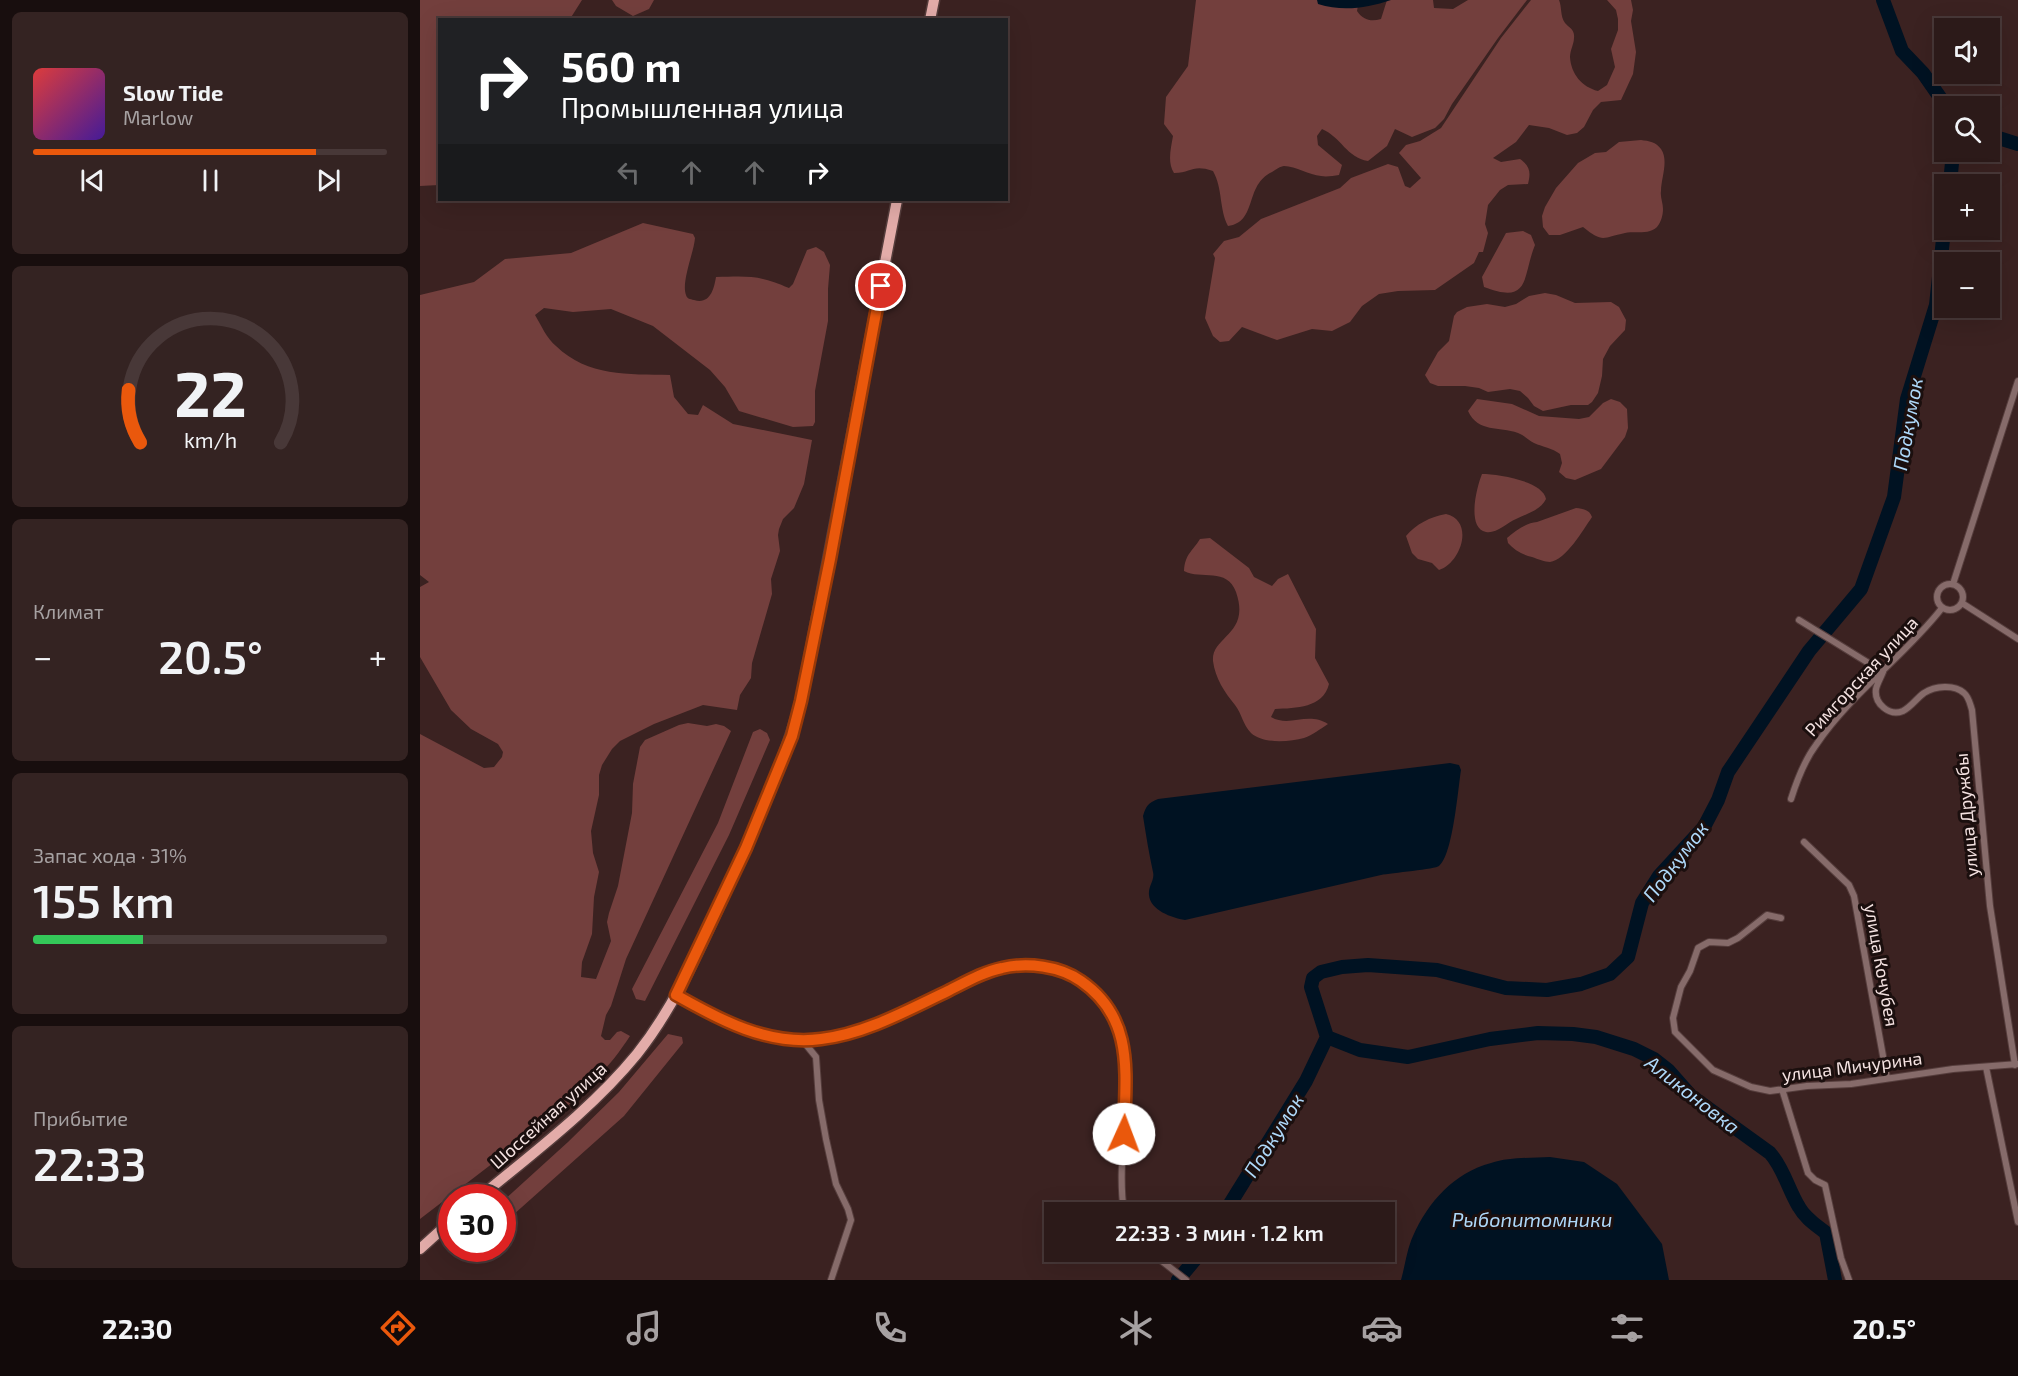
<!DOCTYPE html>
<html lang="ru">
<meta charset="utf-8">
<style>
body{margin:0;font-family:"Exo 2",sans-serif;background:#342322;color:#f1f3f6;height:100vh;display:flex;flex-direction:column;font-size:22px;white-space:nowrap}
*{box-sizing:border-box;margin:0}
p{font-size:20px;color:#a6a1a2}
.icon{flex:none;width:33px;height:33px;fill:none;stroke:currentColor;stroke-width:2;stroke-linecap:round;stroke-linejoin:round}
.map{position:relative;flex:1;overflow:hidden}
.drawer{display:flex;flex-direction:column;gap:12px;padding:12px;background:#180e0e;width:420px}
.drawer>*{flex:none}
.banner{position:absolute;left:18px;top:18px;width:570px;height:183px;border-radius:0px;box-shadow:0 6px 24px #0002,0 0 0 2px #483838;background:#202124;color:#fff;overflow:hidden}
.fabs{position:absolute;left:1514px;top:18px;display:grid;gap:12px}
.fabs a{display:grid;place-items:center;width:66px;height:66px;border-radius:0px;background:#2c1a19;box-shadow:0 6px 24px #0002,0 0 0 2px #483838;font-size:30px}
.speed{position:absolute;left:18px;top:1184px;display:flex;gap:12px;font-size:30px;font-weight:700;text-align:center}
.speed>*{display:grid;place-content:center;width:78px;height:78px;border-radius:50%;background:#2c1a19;box-shadow:0 6px 24px #0002,0 0 0 2px #483838;line-height:1}
.speed .limit{border:9px solid #d22;background:#fff;color:#111}
.pin{position:absolute;display:grid;place-items:center;width:51px;height:51px;color:#fff;margin:-26px;border:3px solid #fff;border-radius:50%;box-shadow:0 2px 6px #0007}
.me{position:absolute;width:66px;margin:-33px;rotate:2deg;stroke-linejoin:round;filter:drop-shadow(0 0 4px #0008)}
.turn{display:flex;align-items:center;gap:21px;height:126px;padding:0 24px;font-size:27px}
.turn .icon{width:78px;height:78px;stroke-width:2.5}
.turn b{display:block;font-size:42px;line-height:51px}
.lanes{display:flex;align-items:center;height:57px;padding:0 24px;background:#0003;justify-content:center;gap:30px;direction:ltr}
.lanes .off{opacity:.35}
.big{font-size:45px;font-weight:600;line-height:1.1}
.drawer .widget{flex:1;display:flex;flex-direction:column;justify-content:center;gap:9px;min-width:0;padding:0 21px;border-radius:9px;background:#342322}
.drawer .dial{align-items:center;gap:0}
.dial svg{height:156px;overflow:visible;fill:none;stroke:#483838;stroke-width:7;stroke-linecap:round;text-anchor:middle}
.dial text{fill:#f1f3f6;stroke:none}
.song{display:flex;align-items:center;gap:18px}
.cover{width:72px;height:72px;border-radius:9px;background:linear-gradient(135deg,hsl(0 70% 55%),hsl(260 70% 35%))}
.played{height:6px;border-radius:3px;background:linear-gradient(90deg,#ea580c 80%,#483838 80%)}
.keys{display:flex;justify-content:space-around;direction:ltr}
.heat{display:flex;justify-content:space-between;align-items:center;font-size:33px;direction:ltr}
.charge{height:9px;border-radius:4px;background:linear-gradient(90deg,#34c759 31%,#483838 0)}
.trip{position:absolute;left:624px;top:1202px;width:351px;height:60px;border-radius:0px;background:#2c1a19;box-shadow:0 6px 24px #0002,0 0 0 2px #483838;font-weight:600;line-height:60px;text-align:center}
.menu{display:flex;height:96px;justify-content:space-around;align-items:center;background:#120a0a;color:#a6a1a2}
.menu .icon{width:42px;height:42px}
.menu .active{color:#ea580c}
.menu b{font-size:27px;color:#f1f3f6}
main{display:flex;flex:1;min-height:0}
.map>svg:first-child{display:block}
.green{fill:#733f3d}
.water{fill:#001222}
.lines{fill:none;stroke-linecap:round;stroke-linejoin:round}
.river{stroke:#001222;stroke-width:14}
.minor-casing{stroke:#553d3c;stroke-width:8}
.primary-casing{stroke:#553d3c;stroke-width:13}
.minor{stroke:#866b6a;stroke-width:6}
.primary{stroke:#e3aca9;stroke-width:10}
.route-casing{stroke:#983908;stroke-width:15}
.route{stroke:#ea580c;stroke-width:10}
.labels{text-anchor:middle;dominant-baseline:central;stroke-width:6;stroke-linejoin:round;paint-order:stroke}
.street-label{font-size:18px;fill:#f4e2e1;stroke:#1b0f0e}
.water-label{font-size:20px;font-style:italic;fill:#aed8f9;stroke:#1b0f0e}
</style>
<main>
<section class="drawer">
<div class="widget">
<div class="song"><i class="cover"></i><div><b>Slow Tide</b><p>Marlow</p></div></div>
<div class="played"></div>
<div class="keys"><svg class="icon" aria-label="previous" viewBox="0 0 24 24"><path d="M18 5L8 12l10 7zM5 5v14"/></svg><svg class="icon" aria-label="pause" viewBox="0 0 24 24"><path d="M8 5v14M16 5v14"/></svg><svg class="icon" aria-label="next" viewBox="0 0 24 24"><path d="M6 5l10 7-10 7zM19 5v14"/></svg></div>
</div>
<div class="widget dial"><svg viewBox="0 0 100 80">
<path d="M14 69A42 42 0 1 1 86 69"/>
<path d="M14 69A42 42 0 0 1 8 42" stroke="#ea580c"/>
<text x="50" y="56" font-size="32" font-weight="700">22</text>
<text x="50" y="72" font-size="11">km/h</text>
</svg></div>
<div class="widget"><p>Климат</p>
<div class="heat"><a>−</a><b class="big">20.5°</b><a>+</a></div>
</div>
<div class="widget"><p>Запас хода · 31%</p><b class="big">155 km</b><div class="charge"></div></div>
<div class="widget"><p>Прибытие</p><b class="big">22:33</b></div>
</section>
<div class="map">
<svg width="1598" height="1280" viewBox="0 0 1598 1280">
<rect width="100%" height="100%" fill="#3b2221"/>
<path class="green" d="M0,0h162l-12,19 -130,1 -1,165 -19,1z
M192,0h42l-5,9 -16,7 -17,-10z
M776,0h163l-2,11c6,9 14,11 24,8l6,-19h46l1,8 19,1 15,-9h59l-29,38 -46,66 -8,15 -9,9 -23,9 -17,-8 -8,17 -19,15c-21,-3 -27,-24 -46,-32l-5,7 1,9 24,20 -3,10c-6,1 -13,2 -18,1 -12,-1 -25,-10 -37,-10 -3,0 -9,4 -12,6 -28,13 -14,50 -44,54 -9,-17 -5,-37 -15,-55 -21,-7 -21,2 -39,2 -7,-11 -3,-25 -1,-37l-9,-12 2,-27 22,-31z
M1111,0h28c3,7 1,16 6,23 4,5 10,6 9,15 0,6 -4,12 -4,19 1,17 12,30 28,34l9,-6 8,-18 -4,-18 7,-19v-11l-2,-9 -9,-10h24l2,10 -2,11 5,31 -3,22 -12,26 -20,2 -8,8 -9,17 -7,6 -10,2 -18,-7 -20,-3 -13,17 -23,16 8,4 19,-3c10,7 11,13 8,25l-20,1 -8,5 -12,15 -3,19 3,9 -5,19h-4l-5,11 -39,27 -37,1 -19,3 -17,12 -12,16 -18,9 -20,-2 -35,11 -35,-13 -13,14 -9,1 -7,-6 -8,-18 10,-60 -2,-4 11,-13 15,-4 22,-18 79,-31 11,-10 37,-14 10,3 7,19 5,2 11,-10 -22,-25 7,-8 14,-4 21,-13 60,-90z
M1221,140c8,1 15,2 20,9 8,12 0,29 0,42 -1,6 2,12 2,18 0,6 -2,13 -6,18 -8,8 -22,4 -32,6 -23,5 -22,10 -42,-6l-23,8h-11l-6,-8 -1,-11 3,-9 11,-19 22,-25 17,-10 11,-1 13,-10z
M223,223l50,11 2,4c-1,14 -14,44 -9,57 1,4 4,4 8,5 16,5 20,-11 22,-23 33,-1 43,-2 73,11l4,-4 14,-34 9,-3 8,5 6,13 -2,24v32l-13,70v31l-2,4 -20,1 -54,-16 -14,-24 -15,-17 -57,-44 -42,-17 -38,3 -29,-4 -9,7c6,10 12,24 21,31 32,31 72,28 114,29l4,22 14,17 10,1 5,-10 30,19 79,16 -8,44 -10,24 -11,11 -4,10 -1,6 2,16 -9,28 1,15 -20,69 -1,15 -11,17 -3,15 -34,-5 -49,19 -34,17 -8,8 -10,16 -3,10v20l-8,36 2,22 6,19 -5,25 -2,37 -10,28 -1,15 15,2 15,-38 -4,-19 2,-9 9,-27 14,-73 1,-29 7,-37 5,-7 34,-15 9,-2 19,3 9,-2 8,2 7,5 -105,228 -15,47 -5,9 -5,21 4,4h5l7,-8 4,-1 9,5c-10,15 -21,31 -35,42 -4,4 -9,5 -13,9l1,5 -18,16 -145,111v-485l64,34 10,-1 8,-10 1,-5 -5,-8 -27,-15 -20,-19 -31,-53v-70l9,-5 -9,-7v-280l54,-13 31,-23 66,-6z
M1103,231l8,4 4,10c-13,32 -4,60 -51,42l-2,-10 24,-44z
M1125,293l11,2 19,8 36,-1 8,5 7,13 -1,10 -15,16 -7,13 -1,17 -4,17 -6,9 -4,3h-17l-28,6 -9,-5 -6,-8 -8,-7 -10,-2 -22,3 -9,-4 -14,-2h-27l-8,-3 -5,-8 13,-23 11,-11 5,-25 3,-4 10,-5 20,-3 18,3 11,-3 13,-8z
M1057,399l35,5 27,12 40,3 10,-2 14,-14 8,-4 9,3 7,7 1,19 -3,9 -24,32 -26,11 -9,-2 -7,-6 3,-9 -2,-9c-8,-6 -17,-7 -26,-11 -6,-3 -10,-8 -16,-10 -19,-7 -40,0 -50,-22z
M1062,474c16,0 61,7 64,25 -5,11 -20,15 -30,20 -9,4 -20,15 -30,13 -20,-4 -9,-46 -4,-58z
M1156,508c7,1 13,1 16,9 -9,13 -26,43 -42,45 -5,0 -12,-3 -18,-5 -9,-2 -18,-7 -24,-14l-1,-5c8,-7 19,-15 30,-16z
M1026,514c29,7 15,49 -7,56l-7,-7 -14,-4 -6,-6 -6,-17c10,-12 24,-19 40,-22z
M790,538l39,30 5,9 18,9 6,-7 10,-5 28,55 -1,29 14,26c-6,24 -33,24 -54,25l-4,8c19,11 36,-6 57,7 -8,5 -15,11 -24,14 -15,4 -41,6 -53,-5 -8,-8 -9,-19 -16,-28 -10,-12 -20,-27 -22,-44 -2,-25 38,-26 23,-69 -9,-25 -35,-12 -52,-21 1,-17 8,-19 16,-32z
M340,729l7,4 3,7 -41,95 -84,166 -9,-2 -4,-10 86,-166 35,-91z
M248,1034l14,3 1,6 -59,73 -121,108v-23l65,-59 51,-50z"/>
<path class="water" d="M897,0h74c-24,8 -48,12 -73,4z
M1030,763l9,2 2,5c-3,19 -8,85 -22,96 -3,3 -48,7 -58,9 -65,15 -131,30 -196,45 -13,-2 -35,-10 -36,-25 -1,-9 6,-15 4,-23 -4,-18 -7,-37 -10,-56 3,-10 5,-13 15,-17z
M1130,1157l34,5 33,22 45,60 7,36h-268c4,-14 6,-31 12,-44 15,-34 41,-63 78,-73 18,-6 40,-5 59,-6z"/>
<g class="lines">
<path class="river" d="M1463,0l19,51 21,22 23,33
M1569,135l29,9
M1530,184l3,-32
M907,1037l33,13 48,7 82,-18 48,-6 35,1 23,3 38,12 20,10 14,11 23,26 79,57c14,16 18,36 29,54 6,11 17,18 27,26l9,47
M805,1212l81,-131 21,-44 -16,-50 2,-9 8,-6 21,-5 26,-2 69,5 69,18 41,2 34,-6 29,-10 18,-17 14,-54 17,-27 45,-49 14,-27 10,-28 81,-121 52,-62 33,-92 13,-98 29,-94 8,-75
M758,1280l24,-29"/>
<g class="minor-casing">
<path id="minor" d="M1517 597a13 13 0 1 1 26 0a13 13 0 1 1-26 0Z
M1533,584l65,-203
M1542,603l56,36
M1379,620l84,52
M1463,672c-2,5 -6,12 -7,17 -2,14 13,28 27,22 8,-4 14,-13 21,-18 11,-7 30,-9 40,0 5,4 6,11 8,17l18,196 25,159
M1371,799c6,-19 13,-38 25,-54 35,-52 88,-88 126,-137
M1384,842l45,43 5,11 33,182
M1361,918l-14,-3 -29,23 -10,5 -19,-1 -11,6 -8,23 -9,16 -8,31 2,14 38,38 38,17 19,4 37,-5 44,-2 102,-15 65,-5
M256,995c44,25 92,51 145,44 44,-5 88,-29 127,-48 18,-9 36,-19 55,-23 27,-7 59,-1 82,16 18,12 30,30 36,51 15,58 -6,118 3,177
M383,1041l13,16 3,43 7,39 10,45 12,25 3,11 -20,60
M1566,1067l32,155
M1362,1089l26,84 7,7 10,5 16,73 8,22
M729,1251l37,29"/>
</g>
<g class="primary-casing">
<path id="primary" d="M510,20l4,-20
M60,1197c54,-45 112,-88 157,-143 39,-49 63,-107 89,-163 28,-62 57,-124 75,-190l96,-501
M0,1249l32,-29"/>
</g>
<use href="#minor" class="minor"/>
<use href="#primary" class="primary"/>
</g>
<g class="lines">
<g class="route-casing">
<path id="route" d="M461,286l-51,273 -29,142 -9,35 -46,112 -70,147c44,25 92,51 145,44 44,-5 87,-29 127,-48 18,-9 35,-19 54,-23 25,-6 58,-2 79,13 55,38 44,95 43,153"/>
</g>
<use href="#route" class="route"/>
</g>
<g class="labels">
<g class="street-label">
<text transform="translate(1441 676) rotate(-47)">Римгорская улица</text>
<text transform="translate(1546 815) rotate(-95)">улица Дружбы</text>
<text transform="translate(1462 965) rotate(80)">улица Кочубея</text>
<text transform="translate(1432 1066) rotate(-7)">улица Мичурина</text>
<text transform="translate(128 1115) rotate(-42)">Шоссейная улица</text>
</g>
<g class="water-label">
<text transform="translate(1487 424) rotate(-80)">Подкумок</text>
<text transform="translate(1255 861) rotate(-53)">Подкумок</text>
<text transform="translate(1273 1094) rotate(38)">Аликоновка</text>
<text transform="translate(853 1135) rotate(-58)">Подкумок</text>
<text x="1112" y="1219">Рыбопитомники</text>
</g>
</g>
</svg>
<div class="fabs">
<a><svg class="icon" aria-label="sound" viewBox="0 0 24 24"><path d="M4 9h4l5-4v14l-5-4H4zM17 9q2 3 0 6"/></svg></a>
<a><svg class="icon" aria-label="search" viewBox="0 0 24 24"><circle cx="10" cy="10" r="6"/><path d="M15 15l6 6"/></svg></a>
<a>+</a>
<a>−</a>
</div>
<div class="speed"><div class="limit">30</div></div>
<div class="pin" style="left:461px;top:286px;background:#d93025"><svg class="icon" aria-label="arrive" viewBox="0 0 24 24"><path d="M6 21V4h12l-3 4 3 4H6"/></svg></div>
<svg class="me" style="left:704px;top:1134px" viewBox="-20 -20 40 40"><circle r="19" fill="#fff"/><path d="M0-13L10 11 0 6-10 11z" fill="#ea580c"/></svg>
<div class="trip">22:33 · 3 мин · 1.2 km</div>
<div class="banner">
<div class="turn"><svg class="icon" aria-label="right" viewBox="0 0 24 24"><path d="M7 20v-9h11M14 6l5 5-5 5"/></svg><div><b>560 m</b>Промышленная улица</div></div>
<div class="lanes"><svg class="icon off" aria-label="left" viewBox="0 0 24 24"><path d="M17 20v-9H6M10 6l-5 5 5 5"/></svg><svg class="icon off" aria-label="ahead" viewBox="0 0 24 24"><path d="M12 20V5M6 11l6-6 6 6"/></svg><svg class="icon off" aria-label="ahead" viewBox="0 0 24 24"><path d="M12 20V5M6 11l6-6 6 6"/></svg><svg class="icon" aria-label="right" viewBox="0 0 24 24"><path d="M7 20v-9h11M14 6l5 5-5 5"/></svg></div>
</div>
</div>
</main>
<nav class="menu">
<b>22:30</b>
<svg class="icon active" aria-label="directions" viewBox="0 0 24 24"><path d="M12 3l9 9-9 9-9-9zM9 14v-3h6M13 9l2 2-2 2"/></svg>
<svg class="icon" aria-label="music" viewBox="0 0 24 24"><path d="M9 18V5l10-2v13"/><circle cx="6" cy="18" r="3"/><circle cx="16" cy="16" r="3"/></svg>
<svg class="icon" aria-label="phone" viewBox="0 0 24 24"><path d="M5 4h4l2 5-3 2q2 4 5 5l2-3 5 2v4C11 20 4 13 5 4z"/></svg>
<svg class="icon" aria-label="climate" viewBox="0 0 24 24"><path d="M12 3v18M4 7l16 10M4 17L20 7"/></svg>
<svg class="icon" aria-label="car" viewBox="0 0 24 24"><path d="M5 17H2v-5l4-1 3-4h7l3 4 3 1v5h-3M9 17h6M6 11h13"/><circle cx="7" cy="17" r="2"/><circle cx="17" cy="17" r="2"/></svg>
<svg class="icon" aria-label="filters" viewBox="0 0 24 24"><path d="M4 7h16M4 17h16"/><circle cx="9" cy="7" r="2"/><circle cx="15" cy="17" r="2"/></svg>
<b>20.5°</b>
</nav>
